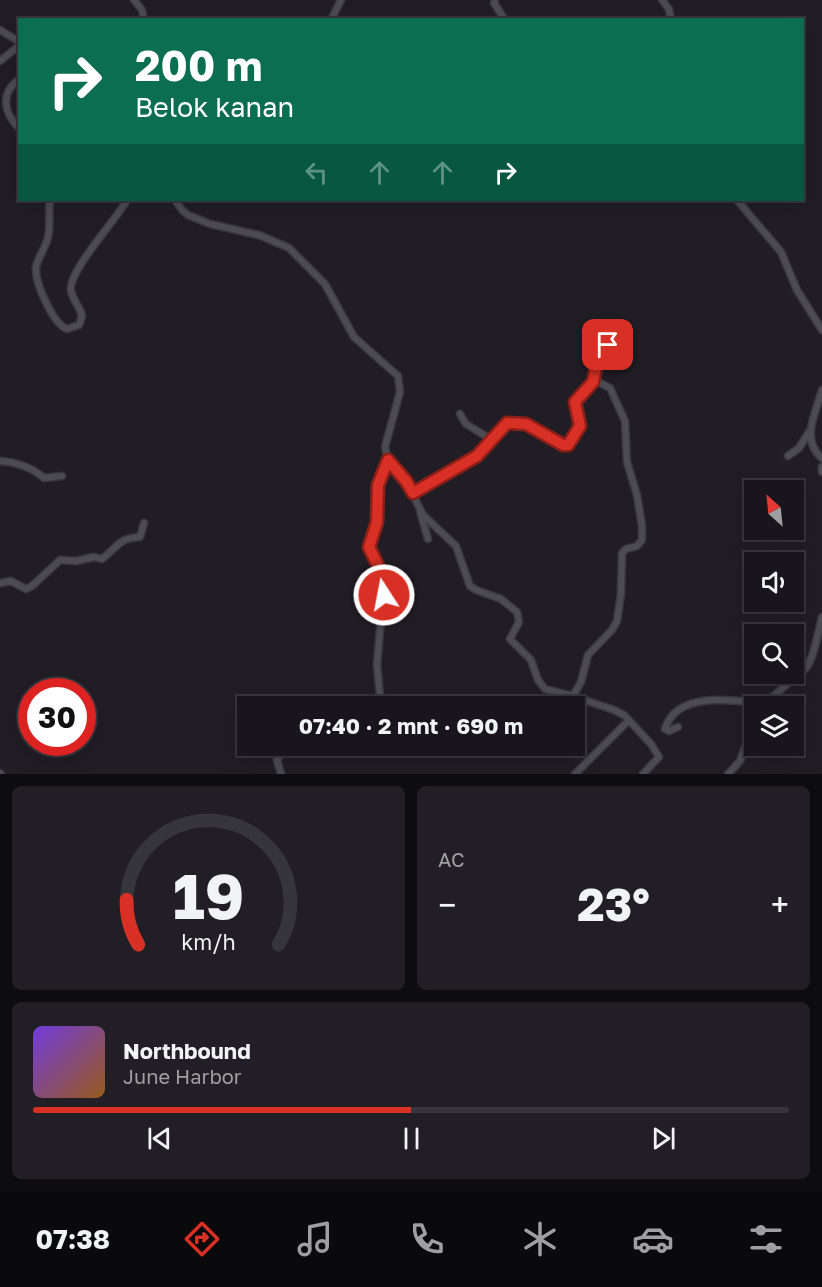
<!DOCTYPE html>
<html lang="id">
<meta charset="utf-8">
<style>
body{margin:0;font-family:"Golos Text",sans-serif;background:#211f25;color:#f1f3f6;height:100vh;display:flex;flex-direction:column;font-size:22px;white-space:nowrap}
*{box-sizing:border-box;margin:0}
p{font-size:20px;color:#9f9fa3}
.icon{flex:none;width:33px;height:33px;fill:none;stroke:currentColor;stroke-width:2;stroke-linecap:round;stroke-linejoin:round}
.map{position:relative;height:774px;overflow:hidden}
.side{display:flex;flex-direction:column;gap:12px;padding:12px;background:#0d0c0f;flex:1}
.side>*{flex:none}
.guide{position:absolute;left:18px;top:18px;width:786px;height:183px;border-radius:0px;box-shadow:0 6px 24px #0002,0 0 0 2px #36353b;background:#0b6e4f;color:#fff;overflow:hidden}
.needle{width:39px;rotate:333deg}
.tools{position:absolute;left:744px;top:480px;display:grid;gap:12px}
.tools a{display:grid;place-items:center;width:60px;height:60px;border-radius:0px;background:#18161c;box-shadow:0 6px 24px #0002,0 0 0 2px #36353b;font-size:30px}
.speed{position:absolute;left:18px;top:678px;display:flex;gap:12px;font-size:30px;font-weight:700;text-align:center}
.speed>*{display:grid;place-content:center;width:78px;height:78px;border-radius:50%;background:#18161c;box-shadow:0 6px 24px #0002,0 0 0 2px #36353b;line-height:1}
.speed .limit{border:9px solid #d22;background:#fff;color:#111}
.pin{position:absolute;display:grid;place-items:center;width:51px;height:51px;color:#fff;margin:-26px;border-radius:12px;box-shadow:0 3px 9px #0006}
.me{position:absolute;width:66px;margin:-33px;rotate:349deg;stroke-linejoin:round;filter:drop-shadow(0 0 4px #0008)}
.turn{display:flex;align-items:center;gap:21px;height:126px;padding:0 18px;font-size:27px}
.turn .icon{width:78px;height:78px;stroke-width:2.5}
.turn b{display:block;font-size:42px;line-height:51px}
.lanes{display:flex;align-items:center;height:57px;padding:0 18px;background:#0003;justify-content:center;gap:30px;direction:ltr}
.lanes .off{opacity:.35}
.big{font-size:45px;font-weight:700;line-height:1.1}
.side .card{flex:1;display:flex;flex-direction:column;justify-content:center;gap:9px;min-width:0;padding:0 21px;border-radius:9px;background:#211f25}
.side .dial{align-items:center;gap:0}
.dial svg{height:156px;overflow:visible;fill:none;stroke:#36353b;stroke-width:7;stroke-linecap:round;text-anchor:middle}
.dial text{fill:#f1f3f6;stroke:none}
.song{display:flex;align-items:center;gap:18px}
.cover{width:72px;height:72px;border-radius:9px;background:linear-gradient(135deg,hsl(260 70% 55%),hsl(30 70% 35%))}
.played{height:6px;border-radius:3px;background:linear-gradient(90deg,#d93025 50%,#36353b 50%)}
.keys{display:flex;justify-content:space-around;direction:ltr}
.heat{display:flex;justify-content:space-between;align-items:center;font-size:33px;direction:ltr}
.side .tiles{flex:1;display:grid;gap:12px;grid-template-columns:1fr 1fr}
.card:last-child{grid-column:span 2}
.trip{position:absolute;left:237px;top:696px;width:348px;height:60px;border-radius:0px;background:#18161c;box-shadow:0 6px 24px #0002,0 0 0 2px #36353b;font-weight:700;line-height:60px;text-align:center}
.menu{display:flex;height:96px;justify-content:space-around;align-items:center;background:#0a090b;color:#9f9fa3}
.menu .icon{width:42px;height:42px}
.menu .active{color:#d93025}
.menu b{font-size:27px;color:#f1f3f6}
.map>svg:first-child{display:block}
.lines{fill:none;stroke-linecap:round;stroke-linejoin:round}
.minor-casing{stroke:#39373e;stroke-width:9}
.minor{stroke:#4c4a52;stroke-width:6}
.route-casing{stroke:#8d1f18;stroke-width:15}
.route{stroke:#d93025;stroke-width:10}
</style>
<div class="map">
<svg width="822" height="774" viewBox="0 0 822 774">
<rect width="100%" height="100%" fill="#201d25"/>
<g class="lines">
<g class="minor-casing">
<path id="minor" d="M134,0l8,10 2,10
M495,0l-1,3 11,17
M662,0l7,9 2,11
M331,20l10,-20
M0,30l20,12
M0,61l20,-16
M20,79c-20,13 -17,34 0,50
M50,200c-2,12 1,25 -2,37 -2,11 -11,21 -12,31 -1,15 17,56 31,61l12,-4 3,-9c-2,-9 -9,-16 -11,-25 -4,-19 46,-72 56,-91
M175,200l7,10 6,5 22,9 49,11 30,13 36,36 29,53 44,39 2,16 -15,55 3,13 18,21 17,34 33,31 14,40 6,4 25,9 16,13 2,10 -9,17 21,21 7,20 7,9 28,7
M737,200l44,52 16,38 25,40
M594,380l16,8 15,33 2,41 10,33 5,31v14l-5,6 -11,3 -4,4 -1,41 -4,27 -5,9 -24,25 -7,27 -8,14 41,14 10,5 27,29 8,13 -16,17
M822,390c-6,22 -22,50 0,68
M460,414l6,10 26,16
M788,456l11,-8 10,-16
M0,461c16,1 33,7 44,17l18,-2
M822,467v5
M413,493l64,-37 30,-33 19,2 37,20h5l12,-19 -5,-24 18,-20 4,-20 10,-17
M420,511l8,28
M0,583l11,-2 15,8 6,-3 28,-26 16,1 18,-4 8,2c16,-12 16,-21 38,-22l4,-14
M763,705l43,-37c8,-10 12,-36 16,-51
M381,706l-4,-41 7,-81 -4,-16 -11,-21 8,-25 1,-37 10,-25
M678,727l-9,4 -4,-2c12,-39 69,-29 99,-25
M0,773l1,1
M281,774l-4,-14 8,-14
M575,774l54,-54
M728,774l12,-13 14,-38"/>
</g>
<use href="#minor" class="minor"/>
</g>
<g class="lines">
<g class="route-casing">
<path id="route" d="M384,595l-2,-21 -13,-27 8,-25 1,-37 10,-25 18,21 7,12 64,-37 30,-33 19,1 37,21h5l12,-19 -5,-24 18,-20 4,-20 11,-17"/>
</g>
<use href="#route" class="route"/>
</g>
</svg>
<div class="tools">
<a><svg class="needle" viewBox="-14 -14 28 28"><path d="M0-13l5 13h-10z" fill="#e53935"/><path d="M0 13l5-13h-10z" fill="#9f9fa3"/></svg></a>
<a><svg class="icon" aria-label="sound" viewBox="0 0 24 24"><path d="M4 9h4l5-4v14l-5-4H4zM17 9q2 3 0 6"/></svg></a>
<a><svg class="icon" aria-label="search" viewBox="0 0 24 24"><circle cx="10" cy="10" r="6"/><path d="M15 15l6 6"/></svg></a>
<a><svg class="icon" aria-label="layers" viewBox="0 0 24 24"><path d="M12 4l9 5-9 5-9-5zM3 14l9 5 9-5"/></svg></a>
</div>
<div class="speed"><div class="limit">30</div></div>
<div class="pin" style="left:608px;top:345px;background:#d93025"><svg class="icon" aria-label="arrive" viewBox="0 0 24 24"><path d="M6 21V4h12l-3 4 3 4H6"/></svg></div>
<svg class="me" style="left:384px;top:595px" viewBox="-20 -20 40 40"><circle r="17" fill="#d93025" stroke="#fff" stroke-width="3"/><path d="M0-11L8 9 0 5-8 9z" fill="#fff"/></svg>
<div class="trip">07:40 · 2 mnt · 690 m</div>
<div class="guide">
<div class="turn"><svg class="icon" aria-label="right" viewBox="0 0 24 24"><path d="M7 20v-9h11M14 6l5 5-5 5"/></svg><div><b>200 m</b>Belok kanan</div></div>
<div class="lanes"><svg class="icon off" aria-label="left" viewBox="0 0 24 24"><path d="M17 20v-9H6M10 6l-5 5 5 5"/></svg><svg class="icon off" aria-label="ahead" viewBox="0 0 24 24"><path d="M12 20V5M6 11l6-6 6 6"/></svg><svg class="icon off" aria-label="ahead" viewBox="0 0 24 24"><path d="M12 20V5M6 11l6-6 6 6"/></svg><svg class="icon" aria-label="right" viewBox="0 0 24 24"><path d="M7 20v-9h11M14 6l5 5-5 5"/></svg></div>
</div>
</div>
<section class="side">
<div class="tiles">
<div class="card dial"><svg viewBox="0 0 100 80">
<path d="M14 69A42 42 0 1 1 86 69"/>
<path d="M14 69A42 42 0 0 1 8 46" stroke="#d93025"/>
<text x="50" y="56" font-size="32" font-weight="700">19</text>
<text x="50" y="72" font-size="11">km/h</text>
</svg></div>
<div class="card"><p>AC</p>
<div class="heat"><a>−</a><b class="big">23°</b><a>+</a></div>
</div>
<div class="card">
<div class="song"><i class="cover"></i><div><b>Northbound</b><p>June Harbor</p></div></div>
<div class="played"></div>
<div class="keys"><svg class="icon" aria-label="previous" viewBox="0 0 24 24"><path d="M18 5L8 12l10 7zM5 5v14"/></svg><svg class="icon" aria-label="pause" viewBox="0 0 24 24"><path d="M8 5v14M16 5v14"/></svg><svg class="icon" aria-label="next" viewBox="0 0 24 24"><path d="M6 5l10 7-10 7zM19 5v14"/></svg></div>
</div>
</div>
</section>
<nav class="menu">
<b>07:38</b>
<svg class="icon active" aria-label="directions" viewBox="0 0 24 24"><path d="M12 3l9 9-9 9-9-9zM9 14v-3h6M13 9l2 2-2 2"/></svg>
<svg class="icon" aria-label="music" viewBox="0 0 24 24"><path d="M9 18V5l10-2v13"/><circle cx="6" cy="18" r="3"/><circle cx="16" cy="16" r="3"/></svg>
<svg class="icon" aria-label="phone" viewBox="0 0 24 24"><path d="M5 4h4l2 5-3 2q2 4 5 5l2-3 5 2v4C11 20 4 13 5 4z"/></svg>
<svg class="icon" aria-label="climate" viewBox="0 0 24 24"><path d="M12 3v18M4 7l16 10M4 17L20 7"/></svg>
<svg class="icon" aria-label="car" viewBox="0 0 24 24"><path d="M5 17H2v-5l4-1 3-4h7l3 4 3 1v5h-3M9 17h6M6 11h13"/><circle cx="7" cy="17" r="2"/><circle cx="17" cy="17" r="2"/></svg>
<svg class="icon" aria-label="filters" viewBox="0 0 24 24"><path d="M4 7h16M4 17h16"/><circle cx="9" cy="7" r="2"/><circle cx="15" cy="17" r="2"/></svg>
</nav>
